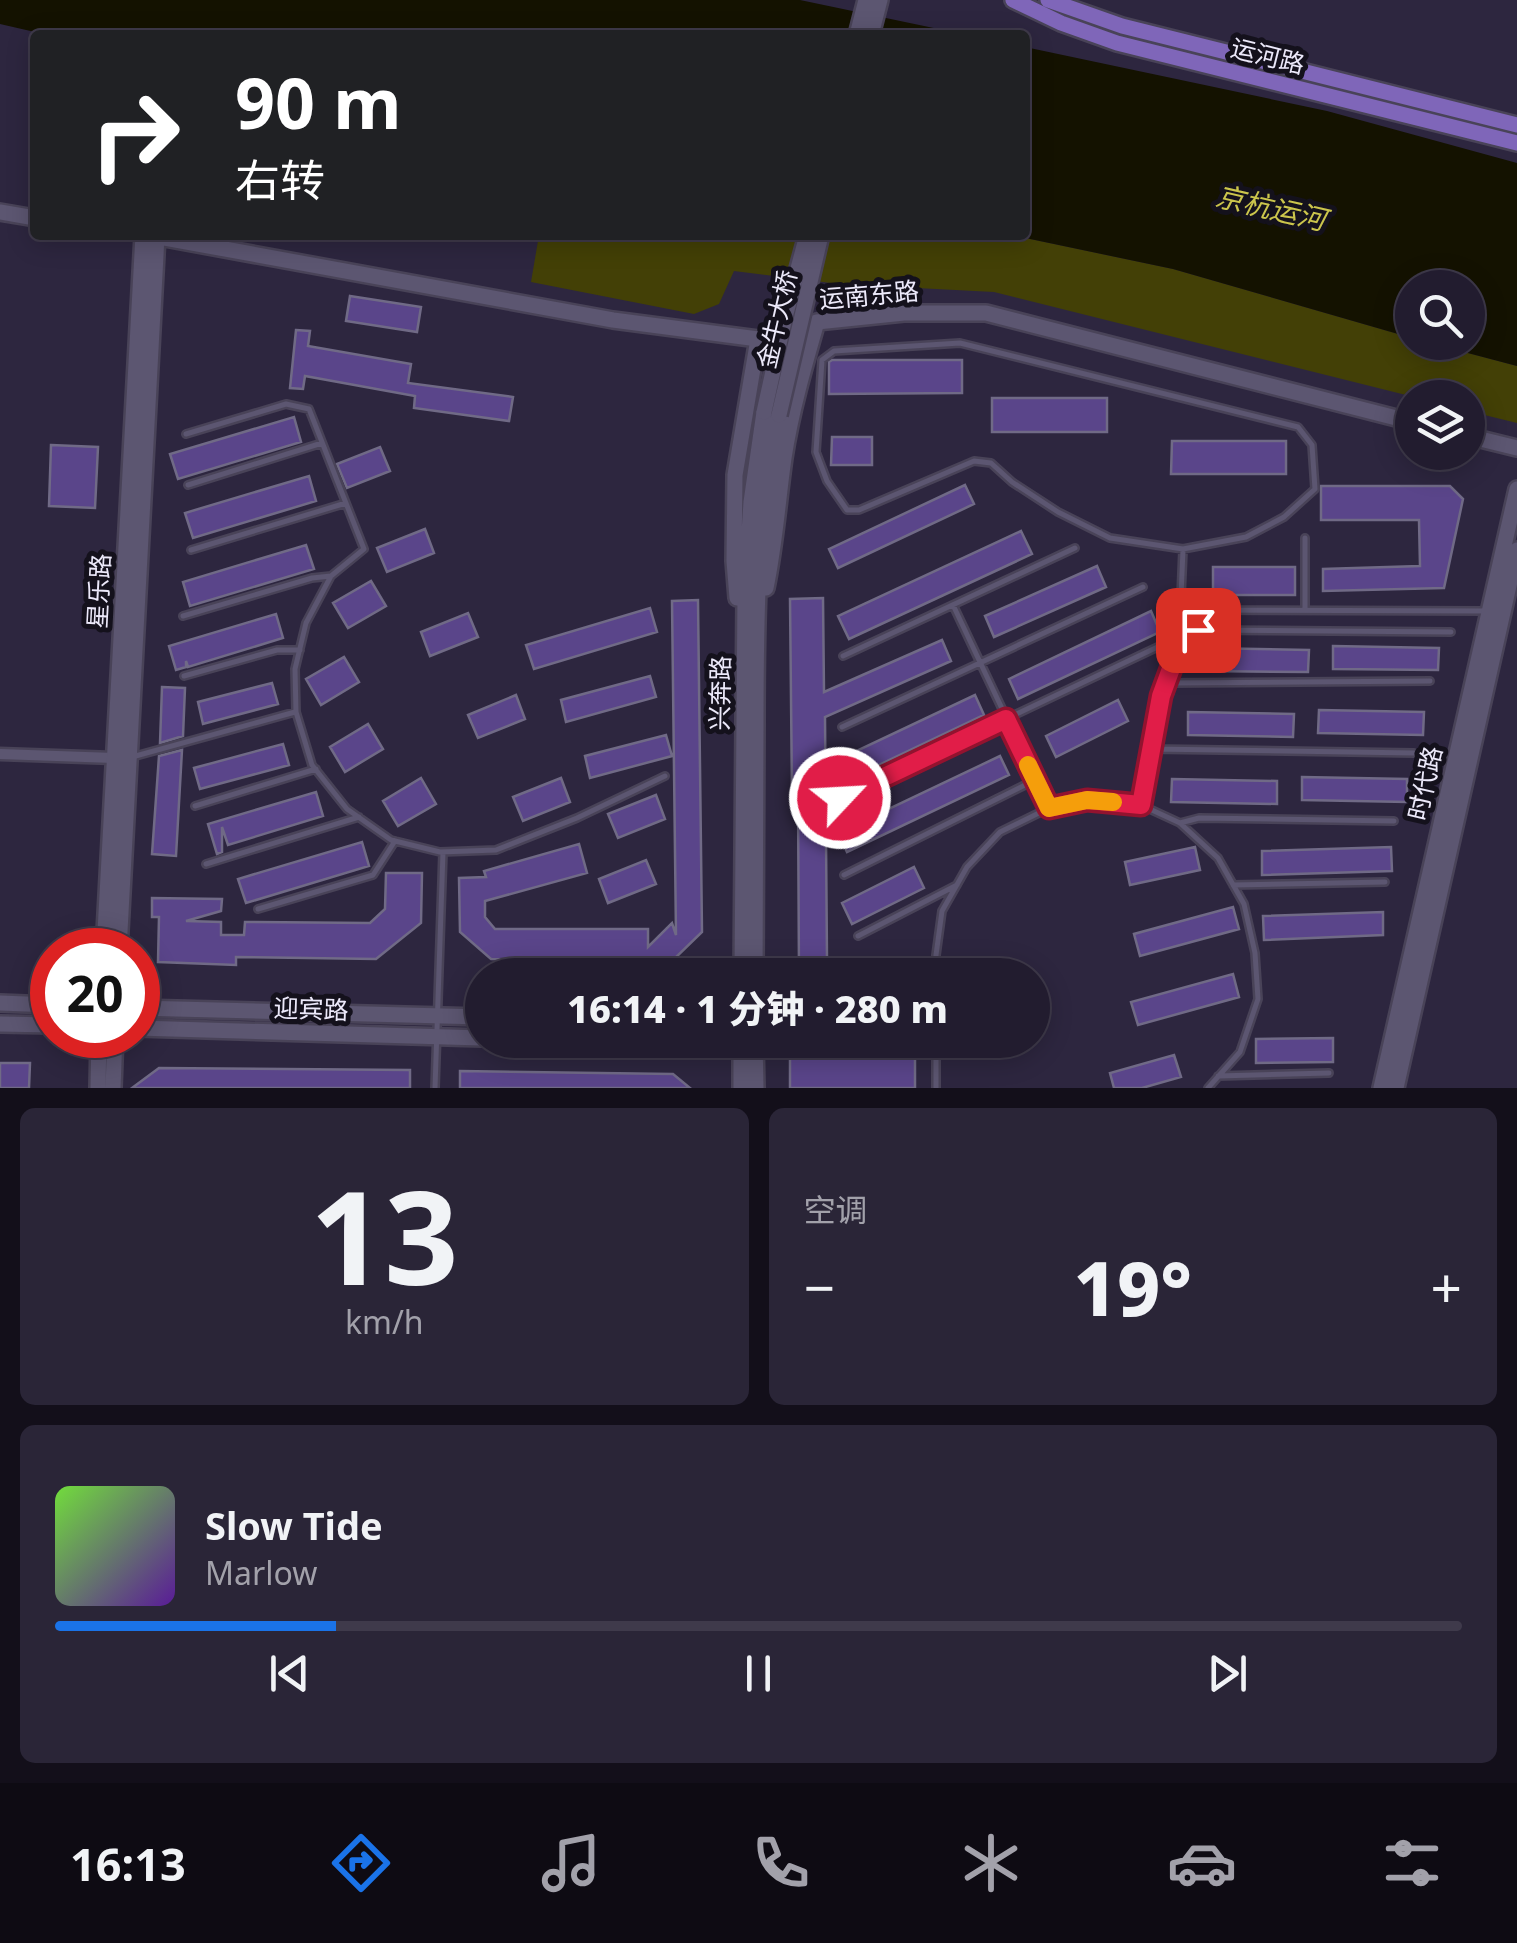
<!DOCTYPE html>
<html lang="zh">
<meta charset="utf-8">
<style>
body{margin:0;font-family:"Noto Sans","Noto Sans SC",sans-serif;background:#2a2537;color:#f1f3f6;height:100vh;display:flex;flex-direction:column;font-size:38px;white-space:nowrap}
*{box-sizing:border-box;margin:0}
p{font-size:32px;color:#a2a1aa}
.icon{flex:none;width:55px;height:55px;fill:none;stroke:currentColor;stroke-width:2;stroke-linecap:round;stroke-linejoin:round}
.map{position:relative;height:1088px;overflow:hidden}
.panel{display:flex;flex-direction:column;gap:20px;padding:20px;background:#130f1a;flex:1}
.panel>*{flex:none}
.banner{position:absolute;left:30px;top:30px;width:1000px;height:210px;border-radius:10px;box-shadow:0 5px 25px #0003,0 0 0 2px #3f3a4b;background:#202124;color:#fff;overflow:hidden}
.controls{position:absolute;left:1395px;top:270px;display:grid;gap:20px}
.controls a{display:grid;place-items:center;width:90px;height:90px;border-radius:50%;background:#221c2f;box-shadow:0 5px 25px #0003,0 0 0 2px #3f3a4b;font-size:50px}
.speed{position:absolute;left:30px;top:928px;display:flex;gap:20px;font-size:50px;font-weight:700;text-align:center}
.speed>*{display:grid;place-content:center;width:130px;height:130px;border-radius:50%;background:#221c2f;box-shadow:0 5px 25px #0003,0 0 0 2px #3f3a4b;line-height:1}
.speed .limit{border:15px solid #d22;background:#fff;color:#111}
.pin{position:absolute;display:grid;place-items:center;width:85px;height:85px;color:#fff;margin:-42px;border-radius:20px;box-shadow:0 5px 15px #0006}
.me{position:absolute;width:110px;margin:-55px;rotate:65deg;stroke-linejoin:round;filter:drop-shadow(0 0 8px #0008)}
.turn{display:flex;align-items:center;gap:35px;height:210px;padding:0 40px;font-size:45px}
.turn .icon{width:130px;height:130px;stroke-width:2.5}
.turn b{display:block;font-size:70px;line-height:85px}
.big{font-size:75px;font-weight:800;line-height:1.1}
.panel .widget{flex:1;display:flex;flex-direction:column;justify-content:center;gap:15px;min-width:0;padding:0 35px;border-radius:15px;background:#2a2537}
.panel .dial{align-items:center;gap:0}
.dial b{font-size:130px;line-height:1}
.song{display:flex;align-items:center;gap:30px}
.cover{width:120px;height:120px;border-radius:15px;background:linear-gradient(135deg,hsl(100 70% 55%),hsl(270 70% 35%))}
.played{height:10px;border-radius:5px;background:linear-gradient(90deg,#1a73e8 20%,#3f3a4b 20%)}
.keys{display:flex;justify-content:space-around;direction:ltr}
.heat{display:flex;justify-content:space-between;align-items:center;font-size:55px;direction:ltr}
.panel .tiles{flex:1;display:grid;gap:20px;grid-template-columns:1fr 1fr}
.widget:last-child{grid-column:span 2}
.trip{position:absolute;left:465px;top:958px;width:585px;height:100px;border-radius:50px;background:#221c2f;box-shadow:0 5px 25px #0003,0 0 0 2px #3f3a4b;font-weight:800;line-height:100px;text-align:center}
.menu{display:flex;height:160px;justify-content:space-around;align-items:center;background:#0e0b13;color:#a2a1aa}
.menu .icon{width:70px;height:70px}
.menu .active{color:#1a73e8}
.menu b{font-size:45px;color:#f1f3f6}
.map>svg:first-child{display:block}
.green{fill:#434006}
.water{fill:#141200}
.building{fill:#5a458a;stroke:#706a86;stroke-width:2.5}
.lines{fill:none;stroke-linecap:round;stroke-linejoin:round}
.lane-casing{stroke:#494358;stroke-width:10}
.street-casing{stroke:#494358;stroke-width:15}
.secondary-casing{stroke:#494358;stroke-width:20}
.primary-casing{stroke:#494358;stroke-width:20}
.lane{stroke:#5c5671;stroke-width:5}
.street{stroke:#5c5671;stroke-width:10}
.secondary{stroke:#5c5671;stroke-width:15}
.primary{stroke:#7f66b9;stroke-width:15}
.secondary-bridge-casing{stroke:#494358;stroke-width:20;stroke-linecap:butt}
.secondary-bridge{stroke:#5c5671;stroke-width:15}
.route-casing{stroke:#92132f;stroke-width:25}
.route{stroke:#e11d48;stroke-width:18}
.slow{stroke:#f59e0b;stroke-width:18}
.labels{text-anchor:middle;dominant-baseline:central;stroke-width:10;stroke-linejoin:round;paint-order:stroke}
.street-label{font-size:25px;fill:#ece9fa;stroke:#14111c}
.water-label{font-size:28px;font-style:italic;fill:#cbc54c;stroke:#14111c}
</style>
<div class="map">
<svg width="1517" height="1088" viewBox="0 0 1517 1088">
<rect width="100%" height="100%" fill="#2d263f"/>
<path class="green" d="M539,235h472l162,34 239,69v4l18,1 87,23v57l-49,-12v-13l-54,-1 -420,-105 -155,-8 -105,-13 -15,33 -25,10 -163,-32z"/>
<path class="water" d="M0,0h800l167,35h-919l-48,-11z
M1025,47l302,64 190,52v203l-87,-23 38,-1v-54h-56v50l-239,-69 -162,-34h14z"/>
<path class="building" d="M350,296l71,11 -4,25 -71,-11z
M296,330l14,1 -2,15 103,18 -3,19 105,14 -4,24 -95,-13 1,-12 -110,-20 -2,13 -13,-1z
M832,360h130v33l-133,1v-32z
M992,398h115v34h-115z
M294,417l7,25 -123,37 -8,-25z
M832,437h40v28h-41z
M1172,441h114v33h-115z
M51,445l47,2 -3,61 -46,-2z
M380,447l10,24 -43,17 -10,-24z
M309,476l7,25 -123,37 -8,-25z
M965,485l9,19 -136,64 -9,-19z
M1321,486h129l13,13 -19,89 -121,3v-22l97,-3 -1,-46h-98z
M425,529l9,24 -47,19 -10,-24z
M1021,531l11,23 -183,85 -11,-23z
M306,545l8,24 -124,37 -7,-24z
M1097,566l9,21 -112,50 -9,-21z
M1213,567h82v28h-82z
M371,581l15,25 -38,22 -15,-25z
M823,598l1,94 118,-52 9,21 -126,56 2,242 89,-1v17h-117l-1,-181 -6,1 -2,-196z
M698,600l4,332 -32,31 -179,-4 -31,-27 -1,-54 27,-1 -2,-6 95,-27 8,29 -102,28v16l10,12h153v18l24,-24 4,12 -4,-334z
M650,608l7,24 -123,37 -8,-24z
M1151,611l9,21 -142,67 -9,-20z
M468,613l10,24 -48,19 -9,-24z
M276,614l7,24 -95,29 -2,-6v6l-10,3 -7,-24z
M1333,646l106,2 -1,22 -105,-1z
M1203,648l106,2 -1,22 -105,-1z
M344,657l15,25 -38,23 -15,-26z
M650,676l6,21 -90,25 -5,-22z
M272,683l6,21 -75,20 -5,-22z
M162,687l23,1 -2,48 -23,7z
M516,695l9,24 -47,19 -10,-23z
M975,695l9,20 -141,67 -10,-20z
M1118,700l10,21 -72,36 -10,-21z
M1319,710l105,2 -1,23 -105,-2z
M1188,712l106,2 -1,23 -105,-2z
M368,724l15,25 -38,23 -15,-25z
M666,735l6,21 -82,22 -5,-22z
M283,744l6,21 -89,24 -6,-21z
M182,750l-6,106 -24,-2 7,-98z
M1000,756l9,19 -162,77 -9,-19z
M1302,777l105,2v23l-105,-2z
M421,778l15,26 -38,22 -15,-25z
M561,778l9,24 -47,19 -10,-24z
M1172,779l105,2v23l-106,-2z
M316,792l7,24 -95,29 -6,-18v25l-5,2 -9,-30z
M656,795l9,24 -47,19 -10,-24z
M362,842l7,24 -123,37 -8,-24z
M1195,847l5,23 -70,15 -5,-23z
M1391,847l1,24 -130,4v-24z
M646,860l10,24 -48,19 -9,-24z
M914,867l10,21 -72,36 -10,-21z
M386,873h36l-1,50 -45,36 -140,-2v8l-78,-3 1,-45h-7v-19l70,1 -1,12 -35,10 35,1v13h23l1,-13 125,1 15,-14z
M1233,907l6,22 -99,27 -6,-22z
M1383,912v23l-119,5 -1,-24z
M1233,974l6,23 -101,28 -7,-23z
M1333,1038v24l-77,1v-24z
M1174,1055l7,22 -39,11h-28l-4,-15z
M915,1057v31h-125v-30z
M0,1063h30l-1,25h-29z
M159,1068l251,2v18h-278z
M460,1071l213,3 17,14h-230z"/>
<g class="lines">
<g class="lane-casing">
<path id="lane" d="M960,343l338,84 14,18 3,44 -31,28 -38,20 -63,12 -73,-11 -52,-26 -46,-30 -21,-19 -17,-2 -115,49h-12l-20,-29 -11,-29 6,-92 12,-9z
M186,434l100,-30 23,5 55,140 -33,27 -25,47 -11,46 1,43 16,53 35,44 44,31 49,12 56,-2 81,-32 88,-42
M188,485l134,-42
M191,550l155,-47
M1183,550l-2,46 9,14 296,1
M953,605l96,203
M1305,610v-72
M183,616l129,-38 19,-2
M843,656l232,-108
M184,676l93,-26h23
M1166,683l264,-2
M842,727l301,-140
M1152,749l262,4
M132,757l163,-45
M840,798l326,-155
M1141,805l20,-108 20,-52 17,-15 253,2
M195,806l121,-37
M1180,823l19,-5 195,3
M206,864l153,-47
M844,875l191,-95
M1233,885l152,-3
M258,909l115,-34 22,-34
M858,936l99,-51
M936,975v-20l6,-44 25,-44 33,-35 49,-24 38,-8 54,5 39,18 38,35 26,46 11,49 3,46 -18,53 -32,36
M936,1041v47
M758,1046l178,-3
M1218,1076l111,-3
M435,1088l8,-236"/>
</g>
<g class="street-casing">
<path id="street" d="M0,754l114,4"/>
</g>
<g class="secondary-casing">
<path id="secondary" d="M857,35l9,-35
M871,35l9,-35
M0,212l35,6
M148,235l465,85 145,19 59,-17 87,-9h82l426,109
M1468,436l49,12
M766,588c9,-43 12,-87 18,-130 7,-46 20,-91 33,-136
M737,598l-3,-37 1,-86 23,-136
M104,950l39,-715
M119,950l38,-714
M742,975l3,-381 6,-92 13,-90
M755,975c0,-82 1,-164 1,-246 0,-105 0,-211 23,-314
M0,1003l52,2
M138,1008l344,9
M0,1024l52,1
M138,1028l344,10
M548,1040l207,6
M741,1040v48
M755,1040l1,48
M98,1088l1,-53
M113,1088l2,-53
M1381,1088l136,-599
M1396,1088l121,-538"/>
</g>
<g class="primary-casing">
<path id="primary" d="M1013,0l48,23 56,20 400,100
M1048,0l74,26 395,99"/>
</g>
<use href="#lane" class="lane"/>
<use href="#street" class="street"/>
<use href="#secondary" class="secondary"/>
<use href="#primary" class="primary"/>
<g class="secondary-bridge-casing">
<path id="secondary-bridge" d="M764,412l21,-95 22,-82
M779,415l42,-180"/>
</g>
<use href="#secondary-bridge" class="secondary-bridge"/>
</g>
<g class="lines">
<g class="route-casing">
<path id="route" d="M840,798l166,-79 43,89 38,-8 54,5 20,-109 19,-52 18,-14"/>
</g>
<use href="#route" class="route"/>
<path class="slow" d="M1028,765l21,43 38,-8 26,2"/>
</g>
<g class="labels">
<g class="street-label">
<text transform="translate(1268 55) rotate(14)">运河路</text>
<text transform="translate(869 294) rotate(-5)">运南东路</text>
<text transform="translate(776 319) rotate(-77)">金牛大桥</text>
<text transform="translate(98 591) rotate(-87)">星乐路</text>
<text transform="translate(719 693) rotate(-89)">兴奔路</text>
<text transform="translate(1424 783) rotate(-77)">时代路</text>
<text transform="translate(311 1008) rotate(2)">迎宾路</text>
</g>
<g class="water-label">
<text transform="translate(1271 207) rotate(13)">京杭运河</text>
</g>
</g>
</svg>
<div class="controls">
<a><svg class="icon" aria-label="search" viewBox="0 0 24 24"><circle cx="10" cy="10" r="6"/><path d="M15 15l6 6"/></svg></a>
<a><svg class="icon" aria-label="layers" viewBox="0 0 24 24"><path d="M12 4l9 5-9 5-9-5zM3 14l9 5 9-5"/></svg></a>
</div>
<div class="speed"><div class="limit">20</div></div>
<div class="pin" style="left:1198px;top:630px;background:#d93025"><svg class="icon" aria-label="arrive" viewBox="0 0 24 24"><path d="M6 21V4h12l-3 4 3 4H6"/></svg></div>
<svg class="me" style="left:840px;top:798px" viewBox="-20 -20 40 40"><circle r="17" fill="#e11d48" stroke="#fff" stroke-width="3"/><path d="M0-11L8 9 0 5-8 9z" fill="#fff"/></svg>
<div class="trip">16:14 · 1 分钟 · 280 m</div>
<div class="banner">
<div class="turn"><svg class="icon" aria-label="right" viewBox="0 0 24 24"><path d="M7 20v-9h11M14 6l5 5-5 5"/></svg><div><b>90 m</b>右转</div></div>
</div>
</div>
<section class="panel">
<div class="tiles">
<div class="widget dial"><b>13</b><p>km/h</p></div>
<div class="widget"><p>空调</p>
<div class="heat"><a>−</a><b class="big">19°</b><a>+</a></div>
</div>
<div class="widget">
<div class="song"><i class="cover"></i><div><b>Slow Tide</b><p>Marlow</p></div></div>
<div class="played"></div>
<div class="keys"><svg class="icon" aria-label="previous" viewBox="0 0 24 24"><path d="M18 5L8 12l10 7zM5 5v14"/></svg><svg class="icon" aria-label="pause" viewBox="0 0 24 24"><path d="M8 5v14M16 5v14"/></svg><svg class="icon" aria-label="next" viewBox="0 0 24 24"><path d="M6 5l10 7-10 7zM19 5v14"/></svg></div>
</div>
</div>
</section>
<nav class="menu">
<b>16:13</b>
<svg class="icon active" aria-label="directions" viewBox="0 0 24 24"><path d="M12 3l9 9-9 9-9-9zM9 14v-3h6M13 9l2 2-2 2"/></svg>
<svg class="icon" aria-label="music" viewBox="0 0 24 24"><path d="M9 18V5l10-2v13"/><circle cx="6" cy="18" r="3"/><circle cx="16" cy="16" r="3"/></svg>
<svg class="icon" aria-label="phone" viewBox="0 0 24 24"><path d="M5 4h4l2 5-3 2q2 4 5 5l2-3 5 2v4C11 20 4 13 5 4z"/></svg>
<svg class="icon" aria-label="climate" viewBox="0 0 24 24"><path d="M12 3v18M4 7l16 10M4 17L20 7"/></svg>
<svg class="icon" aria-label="car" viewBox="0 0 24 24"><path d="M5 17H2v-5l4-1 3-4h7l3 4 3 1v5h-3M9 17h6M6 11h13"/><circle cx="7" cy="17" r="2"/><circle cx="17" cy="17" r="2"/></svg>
<svg class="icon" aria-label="filters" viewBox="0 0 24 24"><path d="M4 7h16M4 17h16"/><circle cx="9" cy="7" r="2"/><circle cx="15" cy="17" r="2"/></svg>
</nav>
